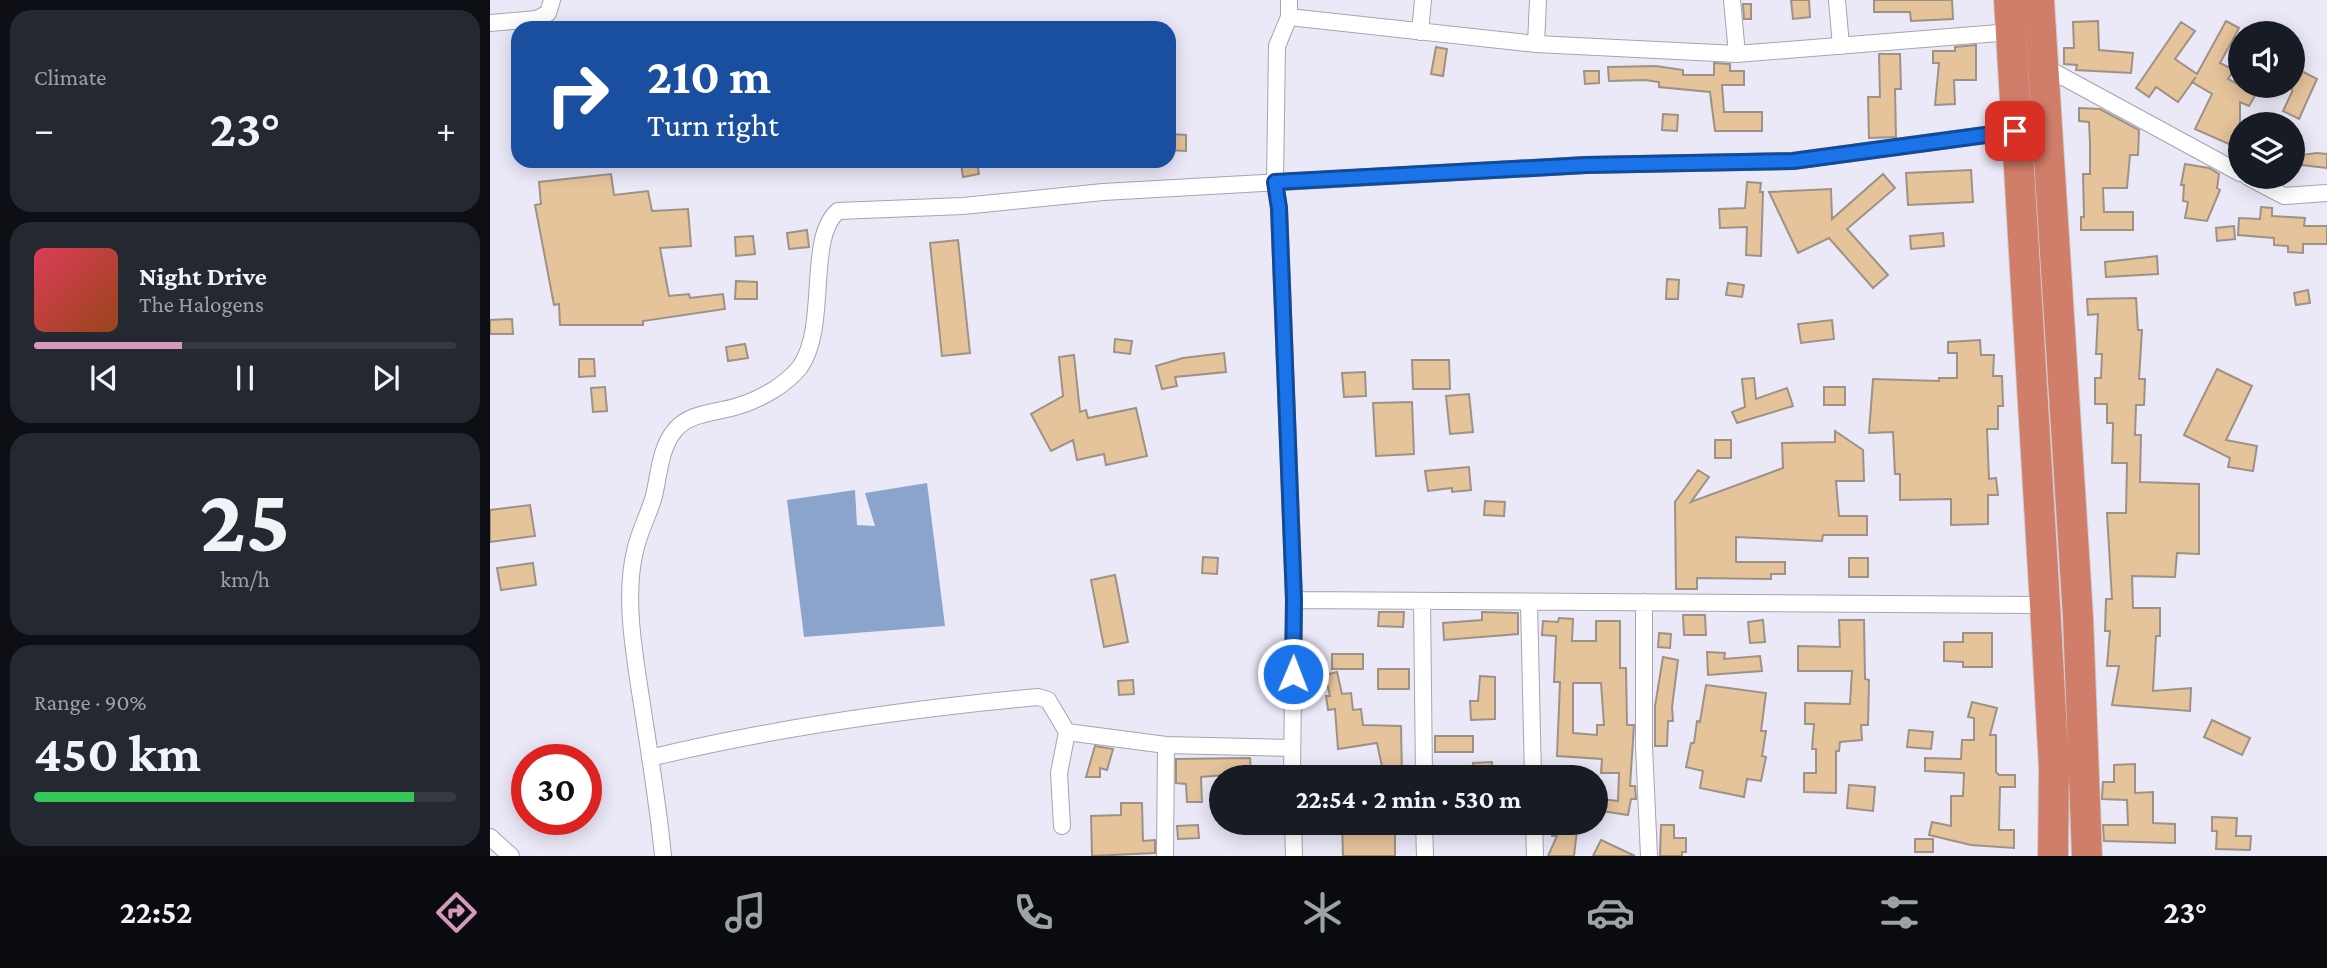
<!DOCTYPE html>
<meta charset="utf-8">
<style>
body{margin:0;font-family:"Crimson Pro",serif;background:#242831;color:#f1f3f6;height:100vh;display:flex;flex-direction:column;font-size:26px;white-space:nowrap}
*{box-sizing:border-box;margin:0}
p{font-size:23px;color:#9ea1a6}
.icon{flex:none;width:38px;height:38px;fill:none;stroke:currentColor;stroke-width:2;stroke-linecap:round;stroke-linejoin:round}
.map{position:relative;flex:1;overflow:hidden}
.sheet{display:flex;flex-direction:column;gap:10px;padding:10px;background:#0d0f14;width:490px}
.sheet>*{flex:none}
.top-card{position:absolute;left:21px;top:21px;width:665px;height:147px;border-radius:21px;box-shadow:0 4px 18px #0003;background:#1a4fa0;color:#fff;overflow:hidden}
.tools{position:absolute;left:1738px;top:21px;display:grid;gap:14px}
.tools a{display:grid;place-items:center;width:77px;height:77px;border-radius:50%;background:#171b24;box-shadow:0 4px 18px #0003;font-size:35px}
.speed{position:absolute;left:21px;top:744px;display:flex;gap:14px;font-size:35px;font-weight:700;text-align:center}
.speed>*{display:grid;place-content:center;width:91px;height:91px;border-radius:50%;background:#171b24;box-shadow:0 4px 18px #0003;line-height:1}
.speed .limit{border:10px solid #d22;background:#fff;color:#111}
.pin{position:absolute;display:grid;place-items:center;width:60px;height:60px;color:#fff;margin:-30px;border-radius:14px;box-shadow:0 4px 10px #0006}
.me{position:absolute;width:77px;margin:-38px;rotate:1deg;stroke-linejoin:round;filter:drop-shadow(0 0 5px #0008)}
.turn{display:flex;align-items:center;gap:24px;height:147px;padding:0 21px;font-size:32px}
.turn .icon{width:91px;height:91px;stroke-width:2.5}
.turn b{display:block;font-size:49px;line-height:60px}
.big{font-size:52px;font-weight:700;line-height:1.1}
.sheet .widget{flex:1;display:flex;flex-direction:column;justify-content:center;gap:10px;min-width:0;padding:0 24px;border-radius:21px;background:#242831}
.sheet .dial{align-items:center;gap:0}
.dial b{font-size:91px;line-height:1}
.song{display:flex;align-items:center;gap:21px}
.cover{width:84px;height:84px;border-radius:10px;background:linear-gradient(135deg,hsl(350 70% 55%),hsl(20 70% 35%))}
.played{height:7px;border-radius:4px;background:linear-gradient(90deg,#d499bc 35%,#363941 35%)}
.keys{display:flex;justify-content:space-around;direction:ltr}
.heat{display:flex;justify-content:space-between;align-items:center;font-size:38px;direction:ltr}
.charge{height:10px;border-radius:5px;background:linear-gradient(90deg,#34c759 90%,#363941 0)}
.trip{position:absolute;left:719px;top:765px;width:399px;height:70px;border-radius:35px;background:#171b24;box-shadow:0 4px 18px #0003;font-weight:700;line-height:70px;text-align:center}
.tab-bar{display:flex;height:112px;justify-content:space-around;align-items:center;background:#090b0e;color:#9ea1a6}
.tab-bar .icon{width:49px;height:49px}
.tab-bar .selected{color:#d499bc}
.tab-bar b{font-size:32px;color:#f1f3f6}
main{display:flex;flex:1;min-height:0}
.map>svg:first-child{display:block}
.water{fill:#8ba4cc}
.building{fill:#e5c39b;stroke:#9d9285;stroke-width:2;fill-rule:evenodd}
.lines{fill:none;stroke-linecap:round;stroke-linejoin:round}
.street-casing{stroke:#a7a3b3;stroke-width:18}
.highway-casing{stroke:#cecdcf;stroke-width:32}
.street{stroke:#fff;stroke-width:16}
.highway{stroke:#d07e69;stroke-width:30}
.route-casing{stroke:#114b97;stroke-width:18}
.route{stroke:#1a73e8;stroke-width:12}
</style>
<main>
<section class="sheet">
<div class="widget"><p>Climate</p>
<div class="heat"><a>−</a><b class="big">23°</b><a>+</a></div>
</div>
<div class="widget">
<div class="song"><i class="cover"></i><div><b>Night Drive</b><p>The Halogens</p></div></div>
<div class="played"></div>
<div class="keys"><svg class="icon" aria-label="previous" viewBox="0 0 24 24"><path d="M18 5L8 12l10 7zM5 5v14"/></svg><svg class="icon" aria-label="pause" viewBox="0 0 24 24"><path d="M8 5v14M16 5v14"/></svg><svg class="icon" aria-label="next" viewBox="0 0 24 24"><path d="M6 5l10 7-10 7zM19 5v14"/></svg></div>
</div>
<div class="widget dial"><b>25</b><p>km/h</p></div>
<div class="widget"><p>Range · 90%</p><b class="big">450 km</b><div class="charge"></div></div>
</section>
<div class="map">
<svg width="1837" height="856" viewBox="0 0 1837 856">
<rect width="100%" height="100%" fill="#ebe8f8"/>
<path class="water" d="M437,483l18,143 -141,11 -17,-137 68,-10 2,35 18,1 -10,-33z"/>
<path class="building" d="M1301,0h18l1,17 -17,2z
M1384,0h78l1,19 -42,2 -1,-9h-36z
M1253,4h8v15h-7z
M1608,21l1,29 34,3 -2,20 -55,-3 1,-5 -13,-1v-16h10l-1,-26z
M1736,21l13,7 -19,35 14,7 -6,9 28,15 -7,12 -9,-4v47l-45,-20 17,-35 -20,-12 4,-5 -18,25 -22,-15 -7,10 -13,-9 45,-66 14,9 -20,28 22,15z
M1486,45v35h-22l1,24 -20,1 4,-42h-6v-12h22v-4z
M946,47l11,2 -4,27 -12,-2z
M1389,54h21l1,35h-6l1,48 -27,1 -1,-41h12z
M1224,63l16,1v7h14v14h-22l2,27h38v19h-47l-5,-39 -51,-5v-5l-14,-2 -36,1 -1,-14 48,-1 27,4v5h31z
M1802,66l25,13 -18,40 -16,-8 9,-19z
M1094,71h15v12l-14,1z
M1589,108l21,1 39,21 -1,25h-8l-3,33h-24l1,24h29v18h-52v-13h3l-1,-43h7v-31l-1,-21 -10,-1z
M1173,114l15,1 -1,16 -15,-1z
M680,134l16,1v16l-17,-1z
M1827,153l10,1v14l-25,-3 -1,-10z
M487,162l2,12 -16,3 -2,-13z
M1695,164l24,4 10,6 -2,14 3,2 -13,31 -22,-3 3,-16 -5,-1 1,-16h-3z
M1481,170l2,32 -65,3 -2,-32z
M121,174l3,21 34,-4 4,20 36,-2 3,37 -31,2 9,48 20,-2 1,4 33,-4 2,15 -82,12v4h-83l-1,-21 -5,1 -19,-100 6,-1 -2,-22z
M1393,174l12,14 -48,41 41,46 -15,13 -44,-50 -31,15 -29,-61 62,-3 1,30z
M1257,182l14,1 -1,9h3l-2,64 -15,-1 1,-28 -27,1 -1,-19 26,-1z
M1771,207l11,1v8l33,2 -1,8h23v18h-24v9l-15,-1v-6l-14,-1v-7l-36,-3 1,-17 21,1z
M1744,226l1,13 -18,2 -1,-13z
M317,230l2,17 -20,2 -2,-16z
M1453,233l1,13 -33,3 -1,-13z
M263,236l2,18 -19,2 -1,-19z
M468,240l12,113 -28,3 -12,-113z
M1667,256l1,18 -52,3 -1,-15z
M1177,279l12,1 -1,19h-12z
M246,281l21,1v17h-22z
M1238,283l16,2 -2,12 -16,-2z
M1818,290l2,13 -14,2 -2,-12z
M1646,298l2,32h4l-3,49h6l-1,26h-8l-1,30h6l-1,47 59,2v70l-22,-1 -2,24 -43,-1 1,32h27v28h-4l-3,55 38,-3 -1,23 -78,-6 7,-39h-12l3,-35h-5l1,-32h6l-5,-86h19l1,-50h-15l1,-40h-6v-19h-12v-26h6l1,-24h-6l2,-40 -10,1 -1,-16z
M22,319l1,15h-23v-14z
M1342,320l2,19 -33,4 -3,-19z
M625,339l17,2 -2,13 -16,-2z
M1490,340l1,15h13l-1,21h9l1,30h-5v23h-11l2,50 7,-1 2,17h-10v29l-37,1v-26l-51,1v-26h-5l-2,-42 -24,1 4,-54 66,2v-3h18v-25h-9v-11z
M255,344l3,14 -20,3 -2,-14z
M734,353l2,19 -51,5 2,9 -15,3 -6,-23 27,-8z
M584,355l6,57 6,-2 2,8 48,-10 11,48 -41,9 -2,-11 -27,6 -4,-20 -22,11 -20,-37 32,-18 -4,-39z
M89,359h15l1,17 -16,1z
M922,360h37l1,29h-37z
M1727,369l35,17 -26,54 31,6 -4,25 -25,-4 2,-9 -46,-23z
M875,372l1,24 -22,1 -2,-24z
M1264,378l2,21 31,-11 6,18 -56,17 -5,-11 13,-5 -3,-28z
M115,387l2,24 -14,1 -2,-24z
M1334,387h21v18h-21z
M979,394l4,38 -23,2 -4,-38z
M922,402l2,52 -38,2 -3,-53z
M1345,431l28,19 1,31h-28l3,35h28v19h-44l-1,6 -86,-4v25h49v12h-14v5l-74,-1v11h-21l-1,-87 23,-32 11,7 -18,25 92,-34 -1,-25 53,-1z
M1225,440h16v18h-16z
M979,467l2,23 -19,2v-4l-24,3 -3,-20z
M995,501l20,1 -1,14 -20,-1z
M40,505l5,31 -45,6v-32z
M713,557l15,1 -1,16 -15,-1z
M1359,558h19v19h-19z
M43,563l3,22 -35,5 -4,-22z
M625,575l13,67 -24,5 -13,-67z
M889,612h25l-1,15 -25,-1z
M992,612l36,1v21l-74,6 -1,-17 39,-3z
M1193,615h22l1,20h-22z
M1069,618l14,1 -1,22h24v-20h24v47h6l1,57h7l-4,61h5l1,13h-5l-3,16 -27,-4 1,-12 16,2 1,-28h-18l1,-14 -45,-3 3,-74h-6l2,-46 -14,-1 1,-14 15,1zM1083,683h28l3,42h-7v10l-24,-2z
M1273,620l2,22 -15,1 -2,-21z
M1349,620h25l1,59 4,1 -1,45h-7l1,15 -22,2 -1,9h-3v42l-32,-1v-19h12v-24h-4l2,-25h-9v-21l45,1 2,-33h-54v-25l42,1z
M1169,633l12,1 -1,14 -12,-1z
M1473,633h29v34h-29v-5l-19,-1v-19h19z
M1217,652l18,1 -1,6 36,-3 2,15 -54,4z
M842,654h31v15h-31z
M1173,657l15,3 -6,47 1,14h-5l-1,25h-12v-40z
M888,669h31v20h-31z
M847,672l5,22 9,-1 2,17 8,-1 2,16 38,1 1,50h-18l-7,-33 -39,6 -3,-40 -7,1 -2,-14h4l-5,-21z
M990,676l15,1v42l-24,1 -1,-19h8z
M643,680l1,14 -15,1 -1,-14z
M1216,685l60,8 -5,38h5l-4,25 4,1 -5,24 -14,-2 -3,18 -44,-9 3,-17 -17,-4 5,-24h3l3,-22 3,1z
M1482,702l25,6 -7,27h6v37l3,3h16v12h-15l-1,43h15v18l-43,-3 -42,-10 3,-13 19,4v-30h12l1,-23 -39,-2v-13l36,1 1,-19h12v-22l-6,-1z
M1722,720l38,18 -8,17 -38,-18z
M1419,730l24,2 -2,17 -24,-2z
M945,736h38v16h-38z
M605,746l18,3 -6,21 -7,-2v9h-14z
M760,758l1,15 -50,4 1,25h-15l-1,-18 -10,-1v-24z
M1002,762l1,13 -19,1 -1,-13z
M1645,764v29l18,-1v31l22,1v19l-71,-2 -1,-16h25l-1,-25 -25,-1 1,-17h11v-17z
M1359,785l26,2 -2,24 -26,-3z
M631,803h21l1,38 12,-1v13l-63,3 -1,-40 30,-1z
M1722,817l25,1 -1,18h15l-1,14 -34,-1 1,-18h-5z
M905,822v34h-52l-1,-33z
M1063,822h25l-4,34h-26l9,-20h-5z
M708,825l1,13 -21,1 -1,-13z
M1171,825h13v13h12v14h-4v4h-22z
M1425,839h18v13h-18z
M1111,840l34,16h-42z"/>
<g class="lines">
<g class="street-casing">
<path id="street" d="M799,0v17l-12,29 -2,136 4,26 15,392 -2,177
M1242,0l5,54
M1347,0l4,46
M799,17l247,27 201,10 274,-22
M0,23l47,-4 11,-6 4,-13
M930,32l3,-32
M1046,44l2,-44
M1553,66l197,107
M1758,177l36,19 43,-3
M804,600l751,5
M932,601l2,176
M1039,602l4,175
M1154,602v144l5,110
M577,732l99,13 126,3
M160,758c127,-31 258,-49 388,-61l10,3 19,32 -8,41 3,53
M803,822l1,34
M934,822l1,34
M1044,822l1,34
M0,837l21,19
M173,856c-5,-53 -14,-105 -22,-158 -7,-46 -17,-101 -6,-147 4,-19 14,-37 19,-55 5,-21 6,-48 21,-66 15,-18 42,-17 63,-24 21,-6 48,-21 62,-39 29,-41 6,-129 38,-156l125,-5 140,-14 482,-27 208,-4 222,-30
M675,856l1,-111"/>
</g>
<g class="highway-casing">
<path id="highway" d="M1519,0l36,605 9,163 -1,88
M1549,0l39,617 9,239"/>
</g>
<use href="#street" class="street"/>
<use href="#highway" class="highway"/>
</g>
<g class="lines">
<g class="route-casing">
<path id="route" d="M803,674l1,-74 -15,-392 -4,-26 311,-17 207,-4 222,-30"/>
</g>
<use href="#route" class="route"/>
</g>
</svg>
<div class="tools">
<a><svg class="icon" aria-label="sound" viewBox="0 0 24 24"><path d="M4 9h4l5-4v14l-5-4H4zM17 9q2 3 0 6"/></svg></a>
<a><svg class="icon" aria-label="layers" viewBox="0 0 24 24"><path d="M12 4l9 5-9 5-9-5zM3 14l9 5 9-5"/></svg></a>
</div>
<div class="speed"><div class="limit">30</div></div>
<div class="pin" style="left:1525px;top:131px;background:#d93025"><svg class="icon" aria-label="arrive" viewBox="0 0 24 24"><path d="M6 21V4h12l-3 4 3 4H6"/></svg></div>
<svg class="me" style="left:803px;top:674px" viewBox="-20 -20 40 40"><circle r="17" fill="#1a73e8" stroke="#fff" stroke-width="3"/><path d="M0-11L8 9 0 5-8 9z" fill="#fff"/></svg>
<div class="trip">22:54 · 2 min · 530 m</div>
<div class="top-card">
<div class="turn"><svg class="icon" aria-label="right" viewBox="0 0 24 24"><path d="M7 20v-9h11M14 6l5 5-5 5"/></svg><div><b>210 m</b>Turn right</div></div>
</div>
</div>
</main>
<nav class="tab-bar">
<b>22:52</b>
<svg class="icon selected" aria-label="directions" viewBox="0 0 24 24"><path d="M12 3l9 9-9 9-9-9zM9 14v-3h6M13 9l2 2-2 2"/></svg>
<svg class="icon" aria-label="music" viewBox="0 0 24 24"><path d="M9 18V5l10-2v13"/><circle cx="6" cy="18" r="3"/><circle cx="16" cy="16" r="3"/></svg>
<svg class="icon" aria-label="phone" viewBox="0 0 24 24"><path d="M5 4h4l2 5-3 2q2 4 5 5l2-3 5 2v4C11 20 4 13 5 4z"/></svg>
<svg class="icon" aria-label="climate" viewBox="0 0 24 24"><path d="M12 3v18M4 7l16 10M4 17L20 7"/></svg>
<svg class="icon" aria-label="car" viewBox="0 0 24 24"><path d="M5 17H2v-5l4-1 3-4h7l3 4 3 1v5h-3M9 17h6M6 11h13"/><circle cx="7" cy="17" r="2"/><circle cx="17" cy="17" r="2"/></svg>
<svg class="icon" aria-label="filters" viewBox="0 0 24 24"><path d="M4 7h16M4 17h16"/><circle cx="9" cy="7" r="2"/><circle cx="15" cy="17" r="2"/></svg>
<b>23°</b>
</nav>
